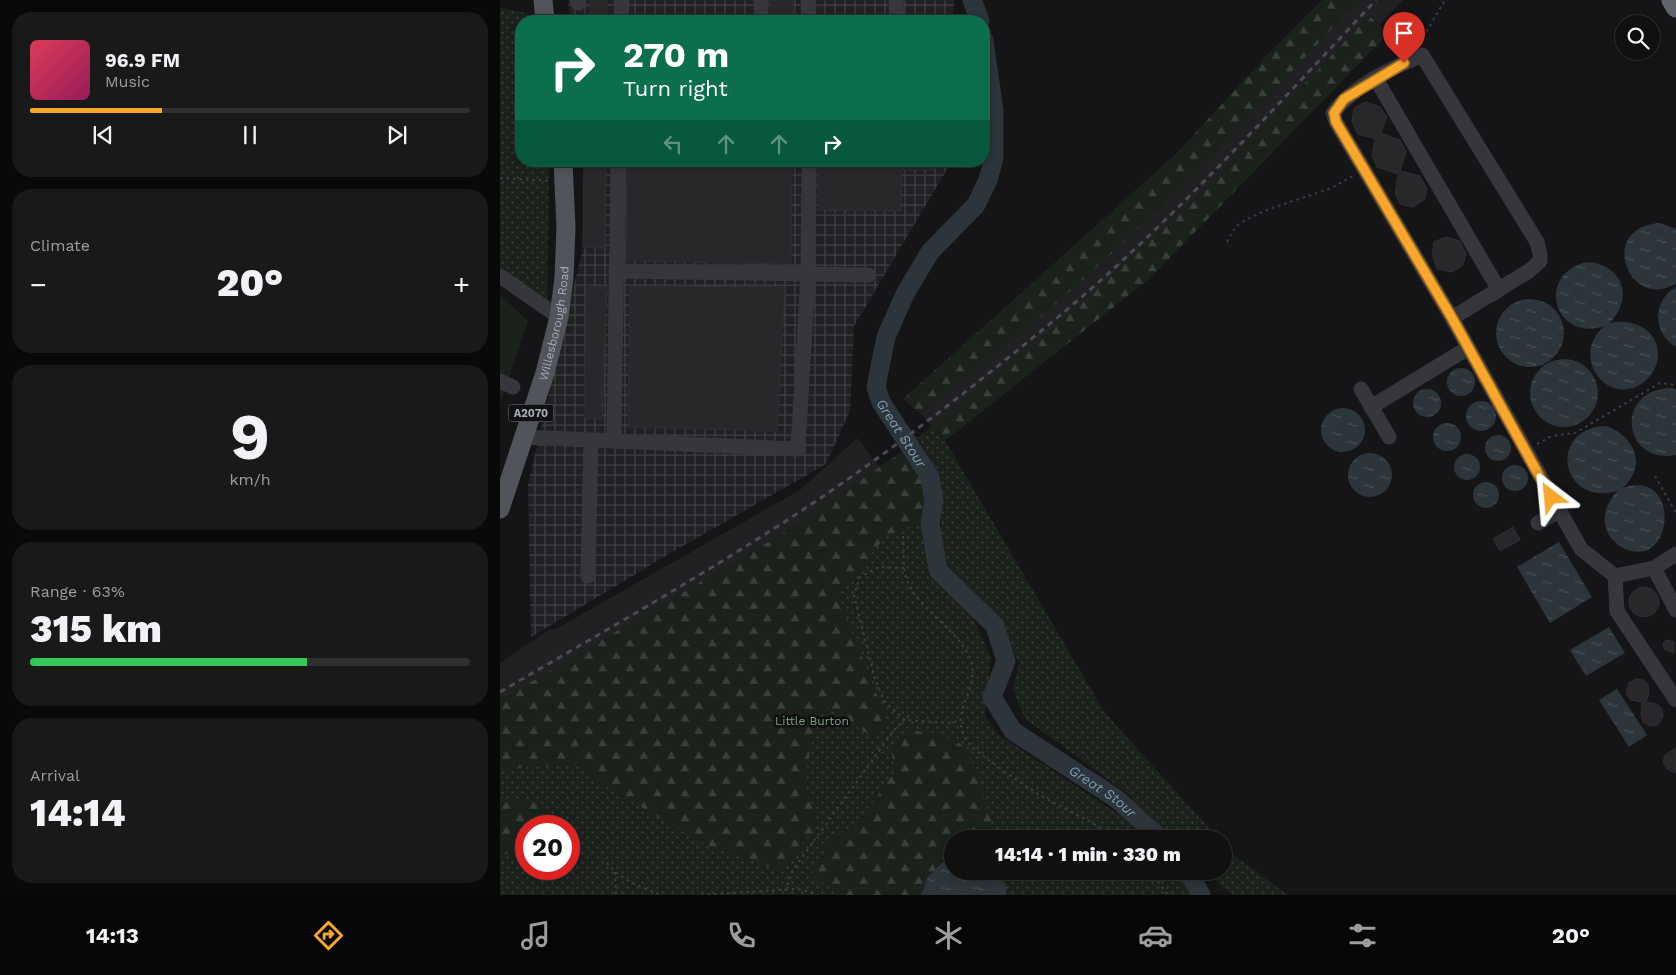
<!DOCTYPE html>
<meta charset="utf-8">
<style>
body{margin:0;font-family:"Work Sans",sans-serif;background:#19191a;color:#f1f3f6;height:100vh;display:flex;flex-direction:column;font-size:19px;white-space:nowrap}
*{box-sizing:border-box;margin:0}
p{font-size:16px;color:#9c9d9f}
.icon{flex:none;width:28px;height:28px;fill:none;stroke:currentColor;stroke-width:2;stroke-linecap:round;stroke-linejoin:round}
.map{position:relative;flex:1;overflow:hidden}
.details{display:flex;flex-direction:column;gap:12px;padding:12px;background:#090909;width:500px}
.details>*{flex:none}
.hud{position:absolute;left:15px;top:15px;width:475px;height:152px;border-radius:20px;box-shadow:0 2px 8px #0003,0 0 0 1px #303031;background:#0b6e4f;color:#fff;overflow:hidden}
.fabs{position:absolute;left:1115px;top:15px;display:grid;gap:10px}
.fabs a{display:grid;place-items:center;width:45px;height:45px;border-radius:50%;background:#101011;box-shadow:0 2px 8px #0003,0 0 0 1px #303031;font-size:25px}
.speed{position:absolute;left:15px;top:815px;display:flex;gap:10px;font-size:25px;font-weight:700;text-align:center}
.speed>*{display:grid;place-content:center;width:65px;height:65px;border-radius:50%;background:#101011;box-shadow:0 2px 8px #0003,0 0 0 1px #303031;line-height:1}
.speed .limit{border:8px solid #d22;background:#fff;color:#111}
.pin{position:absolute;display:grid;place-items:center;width:42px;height:42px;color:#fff;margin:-51px -21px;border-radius:50% 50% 50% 0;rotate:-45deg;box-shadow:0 0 5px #0007}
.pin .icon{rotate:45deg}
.me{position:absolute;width:55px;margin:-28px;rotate:331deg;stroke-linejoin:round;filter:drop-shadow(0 0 4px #0008)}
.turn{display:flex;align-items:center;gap:18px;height:105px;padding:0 25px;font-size:22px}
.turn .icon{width:65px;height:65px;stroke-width:2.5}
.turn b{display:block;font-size:35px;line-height:42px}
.lanes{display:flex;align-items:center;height:48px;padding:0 25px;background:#0003;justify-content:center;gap:25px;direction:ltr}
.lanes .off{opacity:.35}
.big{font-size:38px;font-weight:800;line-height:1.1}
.details .tile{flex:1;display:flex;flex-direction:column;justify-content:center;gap:8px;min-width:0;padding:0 18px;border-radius:20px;background:#19191a}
.details .dial{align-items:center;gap:0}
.dial b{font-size:65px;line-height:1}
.song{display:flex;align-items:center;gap:15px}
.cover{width:60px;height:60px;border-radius:8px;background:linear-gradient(135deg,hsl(350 70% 55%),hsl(330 70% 35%))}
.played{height:5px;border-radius:2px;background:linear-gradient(90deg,#f8a62c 30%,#303031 30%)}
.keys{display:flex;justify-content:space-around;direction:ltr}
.heat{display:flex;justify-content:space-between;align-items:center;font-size:28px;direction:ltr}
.charge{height:8px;border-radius:4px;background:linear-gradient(90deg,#34c759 63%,#303031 0)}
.trip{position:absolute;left:444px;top:830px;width:288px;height:50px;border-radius:25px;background:#101011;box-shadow:0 2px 8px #0003,0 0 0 1px #303031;font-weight:800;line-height:50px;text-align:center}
.tabs{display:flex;height:80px;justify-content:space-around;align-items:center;background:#060607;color:#9c9d9f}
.tabs .icon{width:35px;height:35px}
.tabs .current{color:#f8a62c}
.tabs b{font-size:22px;color:#f1f3f6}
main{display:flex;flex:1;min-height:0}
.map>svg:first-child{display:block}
.built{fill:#212124}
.industrial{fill:url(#industrial-grid)}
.grass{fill:url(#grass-dots);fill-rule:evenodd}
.forest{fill:url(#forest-firs)}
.garden{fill:#1b221b}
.water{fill:url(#water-ripples)}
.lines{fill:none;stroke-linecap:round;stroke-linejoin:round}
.river{stroke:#2b353b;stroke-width:19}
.building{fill:#28282b;stroke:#2f2f33}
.path{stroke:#3c3e43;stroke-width:2;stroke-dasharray:2.5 4;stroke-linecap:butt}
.minor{stroke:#36373c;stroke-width:15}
.major{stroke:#52545b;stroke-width:19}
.highway{stroke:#62656d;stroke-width:21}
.rail{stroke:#494b51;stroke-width:3;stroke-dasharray:6 5;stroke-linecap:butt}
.route-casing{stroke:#a16c1d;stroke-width:12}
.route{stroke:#f8a62c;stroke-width:9}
.labels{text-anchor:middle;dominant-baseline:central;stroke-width:5;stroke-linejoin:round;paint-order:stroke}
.shield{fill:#101012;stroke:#797e86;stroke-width:1}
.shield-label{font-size:11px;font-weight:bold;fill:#a6adb7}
.street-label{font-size:12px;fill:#a6adb7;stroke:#101012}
.park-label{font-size:12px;fill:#7da37d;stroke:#101012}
.water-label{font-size:14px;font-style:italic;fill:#7c9db4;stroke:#101012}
</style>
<main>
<section class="details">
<div class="tile">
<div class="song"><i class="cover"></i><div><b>96.9 FM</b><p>Music</p></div></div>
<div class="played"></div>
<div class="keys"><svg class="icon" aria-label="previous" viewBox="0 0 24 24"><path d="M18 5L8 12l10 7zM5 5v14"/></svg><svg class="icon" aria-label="pause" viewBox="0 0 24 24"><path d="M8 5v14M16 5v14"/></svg><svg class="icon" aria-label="next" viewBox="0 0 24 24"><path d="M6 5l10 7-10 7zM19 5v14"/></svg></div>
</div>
<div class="tile"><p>Climate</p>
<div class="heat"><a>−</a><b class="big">20°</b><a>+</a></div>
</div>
<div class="tile dial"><b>9</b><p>km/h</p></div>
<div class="tile"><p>Range · 63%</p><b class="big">315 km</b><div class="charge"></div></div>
<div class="tile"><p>Arrival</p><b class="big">14:14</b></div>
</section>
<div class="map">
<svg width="1176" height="895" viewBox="0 0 1176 895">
<defs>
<pattern id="industrial-grid" width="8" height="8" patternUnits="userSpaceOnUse" patternTransform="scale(1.25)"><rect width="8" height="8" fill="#212124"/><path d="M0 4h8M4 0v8" fill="none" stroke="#3e3f42"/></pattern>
<pattern id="grass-dots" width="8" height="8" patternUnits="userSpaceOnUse" patternTransform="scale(1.25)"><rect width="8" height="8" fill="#1b221b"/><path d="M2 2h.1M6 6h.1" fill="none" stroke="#393f3a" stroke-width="1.8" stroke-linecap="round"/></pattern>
<pattern id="forest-firs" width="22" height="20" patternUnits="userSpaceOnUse" patternTransform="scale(1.25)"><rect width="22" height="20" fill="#1b221b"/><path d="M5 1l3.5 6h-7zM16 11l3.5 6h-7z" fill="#393f3a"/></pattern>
<pattern id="water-ripples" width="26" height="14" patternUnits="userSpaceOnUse" patternTransform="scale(1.25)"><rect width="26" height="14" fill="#2b353b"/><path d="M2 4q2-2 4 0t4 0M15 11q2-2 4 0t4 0" fill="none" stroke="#475055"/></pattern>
</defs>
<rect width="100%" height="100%" fill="#151517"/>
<path class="built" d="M859,0h44l-23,24 -11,-8 -169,178 -142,131 -126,101 -12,-13 126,-100 61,-55 80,-76z
M357,438l23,29 -88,61 -77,49 -215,124v-38l50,-34h6l244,-139z"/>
<path class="industrial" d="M68,0h386l-1,21h-382z
M84,161h368l-98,165 -4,85 -24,53 -157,90 -138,83 -3,-152 55,-238z"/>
<path class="grass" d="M0,8l28,5 2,8h-9v140h28l-2,141 -47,-34z
M432,426l13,15 160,272 114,126h-44l-51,-48 -99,-72 -12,-29 6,-27 -20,-42 -56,-62 -6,-89 -20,-32z
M403,451l19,27 6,96 42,37 21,46 -6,59 14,19 122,81 24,23h-193v32h223l17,24h-692v-194l215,-124 77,-49zM26,826h43v43h-43z
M723,842l13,15 52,38h-54l-13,-9 -14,-15h15z"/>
<path class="forest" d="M822,0h37l-172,182 -80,76 -61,55 -126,100 -17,-14 274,-246 92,-100z
M869,16l20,17 -240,246 -204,162 -13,-15 126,-102 142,-130z
M403,451l19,27 4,36 -27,19h-10l-52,61 52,132 -15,12 -46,-31 -15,27 -9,52 15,38 -39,46 -72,-24 -111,-65 -22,-17 -75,5v-69l292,-172z
M407,731c19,0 35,2 52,12 17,10 31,75 36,96h-43v22l-7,-1 -17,17 -7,18h-84l-25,-21 21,-39 21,-6 41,-58 -4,-21z
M0,801l36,2 22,20 -2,3h-30v29l-4,2 -22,-4z"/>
<path class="garden" d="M0,295l28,26 -28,84z"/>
<path class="water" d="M1159,223l17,6v54c-45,30 -81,-54 -17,-60z
M1086,262c37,2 48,35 24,61 23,-5 49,6 48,34 -1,10 -7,20 -15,26 -37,25 -74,-29 -38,-57 -51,17 -70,-51 -19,-64z
M1176,287v60c-24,-14 -24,-46 0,-60z
M996 333a34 34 0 1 1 68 0a34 34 0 1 1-68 0Z
M1030 393a34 34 0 1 1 68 0a34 34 0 1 1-68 0Z
M947 382a14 14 0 1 1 28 0a14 14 0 1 1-28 0Z
M1171,388l5,2v65c-54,10 -62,-66 -5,-67z
M913 403a14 14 0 1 1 28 0a14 14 0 1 1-28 0Z
M966 416a15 15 0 1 1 30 0a15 15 0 1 1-30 0Z
M821 430a22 22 0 1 1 44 0a22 22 0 1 1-44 0Z
M933 437a14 14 0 1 1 28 0a14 14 0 1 1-28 0Z
M1106,426c29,10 42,41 16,62 49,-18 54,50 24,63 -8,2 -18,0 -25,-4 -22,-15 -20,-38 -4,-56 -57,16 -70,-63 -11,-65z
M985 448a13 13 0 1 1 26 0a13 13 0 1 1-26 0Z
M848 475a22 22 0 1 1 44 0a22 22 0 1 1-44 0Z
M954 467a13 13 0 1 1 26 0a13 13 0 1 1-26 0Z
M1002 478a13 13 0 1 1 26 0a13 13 0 1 1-26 0Z
M973 495a13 13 0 1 1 26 0a13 13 0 1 1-26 0Z
M1059,542l33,55 -42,26 -33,-56z
M1109,627l16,26 -39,23 -16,-26z
M1117,689l30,46 -18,12 -30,-47z
M445,860l7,1v10h34l20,13v11h-85l7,-18z"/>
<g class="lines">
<g class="river">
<path d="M472,0l8,21"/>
<path id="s1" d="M484,40l10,71v47l-6,22 -12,25 -46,47 -25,42 -19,43 -10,50 5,15 49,75 4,24 -4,22 8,47 57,56 11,35 -14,36 21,34 104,68 44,40"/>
<path d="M688,871l13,24"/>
</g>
</g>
<path class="building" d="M90,0h17v21h-17z
M270,0h23v20h-23z
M866,102l14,5 7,10 -6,16 19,7 6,12 -6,19 20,5 7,13 -2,10 -12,8 -13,-3 -5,-11 3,-19 -21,-7 -5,-11 3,-17 -17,-5 -6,-12 2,-14z
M84,161h22l-1,87 -22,-1z
M127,161h165l-1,103 -165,-3z
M318,161h116v9h-32l-1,41 -83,-1z
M946,237l14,4 6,13 -3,11 -11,7 -15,-3 -5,-15 2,-12z
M86,285l21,2 -5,132 -18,-1z
M130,286l155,1 -8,144 -149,-4z
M1013,527l7,13 -20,11 -7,-12z
M1129 602a15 15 0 1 1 30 0a15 15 0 1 1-30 0Z
M1166,640l8,2v11l-10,-4 -1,-6z
M1136,679l7,1 5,5 1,8 -3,9 11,2 5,5 1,7 -5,9 -8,1 -7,-4 -2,-7 1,-13 -11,-2 -5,-6 3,-11z
M1176,748v25l-9,-4 -4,-7 2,-7z"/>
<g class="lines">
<path class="path" d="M920,43l25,-43
M0,178l50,3
M727,242l9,-16 11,-7 22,-10 63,-21 22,-13
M1037,444l15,-8 23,-3 85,-50 16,2
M1155,476l21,37
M403,536c2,16 -2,34 6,49 14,27 45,42 59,69 16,32 -16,51 -5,80 5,12 17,19 27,27 18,13 37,27 57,38 23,13 48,23 69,40
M404,568l-25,-1 -19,10 -6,18 21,84 9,22 21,19 44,3 11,-2
M107,863c14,17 34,24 54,32
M650,871l18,24
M115,872l1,23
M285,891l8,-21 101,-140 15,-15
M201,895l94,-6 9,1 14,5"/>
<path class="minor" d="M77,0l1,3
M308,0l1,21
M396,0l1,21
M121,21l1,-21
M261,21v-21
M876,79l123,211 -8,5
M116,271l252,4
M0,276l59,41
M952,318l77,-47 11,-10v-7l-3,-12 -115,-187c-31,14 -68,30 -89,58l3,9 116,196 129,231 34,27 39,-8 22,-14
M0,381l13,6
M861,389l28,48
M871,407l97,-59
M23,437l275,12 10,-174 1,-114
M114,441l4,-280
M1038,523l21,-12
M1154,568l22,42
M88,576l3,-136
M1115,576l2,35 59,89"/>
<g class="major">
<path d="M43,0l2,21"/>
<path id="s2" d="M0,509l45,-136 14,-56 5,-39 2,-51 -3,-66"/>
</g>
<path class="highway" d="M1172,0l4,7"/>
<path class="rail" d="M0,692c89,-52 179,-103 267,-159 100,-63 194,-136 285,-211 118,-97 220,-212 324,-322"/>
</g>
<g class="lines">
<g class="route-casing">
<path id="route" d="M904,63l-60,36 -10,14 2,9 116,196 99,179"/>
</g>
<use href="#route" class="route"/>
</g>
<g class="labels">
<rect class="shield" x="8.5" y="404.5" width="45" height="17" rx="4"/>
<g class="shield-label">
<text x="31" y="413">A2070</text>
</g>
<g class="street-label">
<text stroke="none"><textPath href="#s2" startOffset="194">Willesborough Road</textPath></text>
</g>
<g class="park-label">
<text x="312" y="721">Little Burton</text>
</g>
<g class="water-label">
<text stroke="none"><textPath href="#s1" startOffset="435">Great Stour</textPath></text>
<text stroke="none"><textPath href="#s1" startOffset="885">Great Stour</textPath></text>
</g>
</g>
</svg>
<div class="fabs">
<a><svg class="icon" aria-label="search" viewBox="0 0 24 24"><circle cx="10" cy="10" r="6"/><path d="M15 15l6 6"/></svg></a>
</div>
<div class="speed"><div class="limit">20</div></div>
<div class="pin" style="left:904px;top:63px;background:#d93025"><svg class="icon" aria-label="arrive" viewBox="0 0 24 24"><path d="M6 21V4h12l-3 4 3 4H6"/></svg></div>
<svg class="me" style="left:1051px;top:497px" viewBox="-20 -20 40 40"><path d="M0-17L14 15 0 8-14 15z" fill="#f8a62c" stroke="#fff" stroke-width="4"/></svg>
<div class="trip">14:14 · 1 min · 330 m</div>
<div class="hud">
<div class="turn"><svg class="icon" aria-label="right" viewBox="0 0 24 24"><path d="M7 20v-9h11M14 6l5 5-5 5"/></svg><div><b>270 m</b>Turn right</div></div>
<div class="lanes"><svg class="icon off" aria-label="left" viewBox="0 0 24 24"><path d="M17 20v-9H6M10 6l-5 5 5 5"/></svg><svg class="icon off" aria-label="ahead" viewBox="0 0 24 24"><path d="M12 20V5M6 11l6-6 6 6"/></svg><svg class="icon off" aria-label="ahead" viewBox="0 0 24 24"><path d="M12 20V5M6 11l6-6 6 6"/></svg><svg class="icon" aria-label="right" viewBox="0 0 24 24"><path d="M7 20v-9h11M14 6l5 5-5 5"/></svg></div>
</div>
</div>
</main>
<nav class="tabs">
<b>14:13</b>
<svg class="icon current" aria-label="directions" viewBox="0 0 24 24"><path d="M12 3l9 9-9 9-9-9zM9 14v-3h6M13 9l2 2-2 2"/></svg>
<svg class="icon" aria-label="music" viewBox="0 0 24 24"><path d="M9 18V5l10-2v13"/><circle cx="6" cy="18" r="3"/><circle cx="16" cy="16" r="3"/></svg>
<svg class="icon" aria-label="phone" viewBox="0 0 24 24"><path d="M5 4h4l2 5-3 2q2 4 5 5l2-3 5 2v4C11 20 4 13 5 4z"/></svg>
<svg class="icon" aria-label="climate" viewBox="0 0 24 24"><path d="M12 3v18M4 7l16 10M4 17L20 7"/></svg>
<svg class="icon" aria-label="car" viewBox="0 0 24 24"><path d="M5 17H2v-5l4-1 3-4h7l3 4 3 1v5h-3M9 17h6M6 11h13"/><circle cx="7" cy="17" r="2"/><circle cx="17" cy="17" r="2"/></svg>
<svg class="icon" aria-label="filters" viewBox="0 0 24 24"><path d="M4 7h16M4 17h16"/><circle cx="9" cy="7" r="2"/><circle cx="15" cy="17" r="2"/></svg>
<b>20°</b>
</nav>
